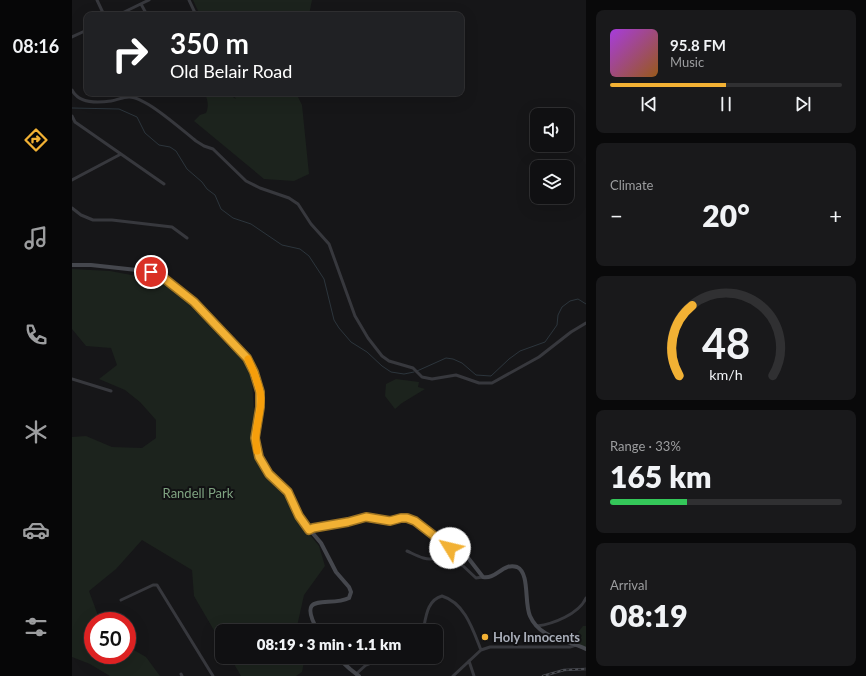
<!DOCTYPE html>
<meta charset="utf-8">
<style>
body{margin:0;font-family:Lato,sans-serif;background:#19191b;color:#f1f3f6;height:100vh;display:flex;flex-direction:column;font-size:15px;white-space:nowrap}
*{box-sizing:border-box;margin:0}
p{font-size:13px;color:#9c9d9f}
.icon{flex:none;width:22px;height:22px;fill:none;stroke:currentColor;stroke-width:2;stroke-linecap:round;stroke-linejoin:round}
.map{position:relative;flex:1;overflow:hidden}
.drawer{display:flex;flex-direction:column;gap:10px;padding:10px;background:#09090a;width:280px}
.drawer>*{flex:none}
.banner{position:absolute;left:12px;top:12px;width:380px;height:84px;border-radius:8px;box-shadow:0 4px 16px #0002,0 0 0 1px #303032;background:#202124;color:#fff;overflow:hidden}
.controls{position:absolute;left:458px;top:108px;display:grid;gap:8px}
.controls a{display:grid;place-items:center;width:44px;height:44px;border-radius:8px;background:#101012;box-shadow:0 4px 16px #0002,0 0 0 1px #303032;font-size:20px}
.speed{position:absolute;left:12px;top:612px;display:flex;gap:8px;font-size:20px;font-weight:700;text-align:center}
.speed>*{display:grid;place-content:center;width:52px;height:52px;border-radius:50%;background:#101012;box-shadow:0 4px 16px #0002,0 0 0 1px #303032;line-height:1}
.speed .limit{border:6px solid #d22;background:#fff;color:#111}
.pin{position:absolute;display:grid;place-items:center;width:34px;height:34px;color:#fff;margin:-17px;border:2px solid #fff;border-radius:50%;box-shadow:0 1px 4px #0007}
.me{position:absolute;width:44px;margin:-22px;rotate:306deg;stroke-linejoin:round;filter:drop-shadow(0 0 3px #0008)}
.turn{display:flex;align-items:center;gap:14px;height:84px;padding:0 20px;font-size:18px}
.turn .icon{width:52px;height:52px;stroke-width:2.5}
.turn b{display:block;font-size:28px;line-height:34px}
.big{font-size:30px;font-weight:800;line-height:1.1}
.drawer .card{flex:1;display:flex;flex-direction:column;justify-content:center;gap:6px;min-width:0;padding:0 14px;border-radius:8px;background:#19191b}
.drawer .dial{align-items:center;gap:0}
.dial svg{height:104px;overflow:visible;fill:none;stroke:#303032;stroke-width:7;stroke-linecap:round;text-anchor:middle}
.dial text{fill:#f1f3f6;stroke:none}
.song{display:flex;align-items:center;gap:12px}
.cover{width:48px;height:48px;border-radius:6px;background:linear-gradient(135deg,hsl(280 70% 55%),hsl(30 70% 35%))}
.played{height:4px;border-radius:2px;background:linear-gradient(90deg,#f2b134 50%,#303032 50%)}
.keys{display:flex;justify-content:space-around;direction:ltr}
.heat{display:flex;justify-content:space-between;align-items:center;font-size:22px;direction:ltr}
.charge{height:6px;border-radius:3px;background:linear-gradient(90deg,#34c759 33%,#303032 0)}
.trip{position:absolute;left:143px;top:624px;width:228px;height:40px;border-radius:8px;background:#101012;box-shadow:0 4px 16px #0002,0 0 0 1px #303032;font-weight:800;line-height:40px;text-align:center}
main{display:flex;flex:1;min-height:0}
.tab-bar{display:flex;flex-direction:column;width:72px;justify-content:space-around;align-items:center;background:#060607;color:#9c9d9f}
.tab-bar .icon{width:28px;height:28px}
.tab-bar .selected{color:#f2b134}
.tab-bar b{font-size:18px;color:#f1f3f6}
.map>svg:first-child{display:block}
.green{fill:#1c231d}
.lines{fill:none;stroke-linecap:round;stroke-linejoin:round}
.stream{stroke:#2c353c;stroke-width:1}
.street{stroke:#37383d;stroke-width:3}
.secondary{stroke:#45474d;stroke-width:4}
.rail-casing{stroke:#4a4c52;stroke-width:2.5}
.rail{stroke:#111113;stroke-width:1;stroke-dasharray:3;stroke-linecap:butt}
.route-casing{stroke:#9d7322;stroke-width:10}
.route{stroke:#f2b134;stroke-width:7}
.slow{stroke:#f59e0b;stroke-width:7}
.poi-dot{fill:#f2b134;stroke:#111113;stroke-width:1.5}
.labels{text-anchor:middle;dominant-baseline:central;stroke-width:4;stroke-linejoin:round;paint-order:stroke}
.park-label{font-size:13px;fill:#7fa381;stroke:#111113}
.poi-label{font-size:13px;font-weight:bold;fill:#a8adb8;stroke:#111113;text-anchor:start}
</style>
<main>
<nav class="tab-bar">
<b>08:16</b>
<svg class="icon selected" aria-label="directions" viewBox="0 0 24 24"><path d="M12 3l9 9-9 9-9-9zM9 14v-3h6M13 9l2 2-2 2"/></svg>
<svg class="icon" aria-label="music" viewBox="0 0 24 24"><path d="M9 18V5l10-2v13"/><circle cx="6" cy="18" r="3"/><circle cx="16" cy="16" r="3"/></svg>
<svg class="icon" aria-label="phone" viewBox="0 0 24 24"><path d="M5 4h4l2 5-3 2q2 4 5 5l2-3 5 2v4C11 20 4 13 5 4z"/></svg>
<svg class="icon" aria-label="climate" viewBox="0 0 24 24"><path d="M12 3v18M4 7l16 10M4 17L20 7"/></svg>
<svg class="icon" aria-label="car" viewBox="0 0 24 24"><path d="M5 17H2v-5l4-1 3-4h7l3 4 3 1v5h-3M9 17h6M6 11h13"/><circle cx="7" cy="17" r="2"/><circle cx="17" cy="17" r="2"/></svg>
<svg class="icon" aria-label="filters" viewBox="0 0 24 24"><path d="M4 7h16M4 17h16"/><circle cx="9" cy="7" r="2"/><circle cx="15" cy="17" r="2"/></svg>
</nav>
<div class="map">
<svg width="514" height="676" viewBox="0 0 514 676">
<rect width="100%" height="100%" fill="#161618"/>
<path class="green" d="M121,0h119l-3,15h-109z
M132,93h23l9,6 -4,-6h64l6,12 7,69 -15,7 -30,-2 -70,-58 6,-6 6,-2c3,-6 2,-15 -2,-20z
M0,269l38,2 48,9 18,12 20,18 33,37 22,19 3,46 -1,35 8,19 12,16 10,8 19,35 17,21 6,20 -21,29 -8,36h-74v13l-28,-48 -2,-26 -50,-30 -26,29 -27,22 11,30h-7v34h34v-9l19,11 14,19h-50l-20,-12 -18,-7v-220l14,-1 26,11 30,1 14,-10v-18l-16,-18 -15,-12 -26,-11 18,-14 -6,-17 -25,-2 -14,-17z
M324,379l23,3 -1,5 7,2 -23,14 -7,6 -10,-13 1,-12z
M511,626h3v21l-15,-6z
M158,657h75l-3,15 -6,4h-55z"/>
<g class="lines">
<path class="stream" d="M0,108l47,1 18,8 8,16 14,12 11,2 6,4 11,18 15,13 5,7 8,6 6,14 12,9 18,6 31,21 18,4 9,7 15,23 10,41 5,8 12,14 16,10 15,14 9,6 13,2 10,-2
M345,371l29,-13 7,1 9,4 14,12 15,1 18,-17 11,-8 25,-9 12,-17 1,-10 4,-8 8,-6 8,-2 8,5"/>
<path class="street" d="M25,0l7,15
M117,0l7,15
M69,4l6,11
M46,15l31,-15
M0,37l15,-7
M0,90c7,14 26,13 39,11 6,-1 12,-4 18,-4 17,0 53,33 67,44l8,5 9,3 33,32 14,7 29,10 9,6 13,20 18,20 26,72 13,22 14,18 7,5 24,7 9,9 10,2 24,-4 23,8h13l47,-26 32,-25 15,-9
M0,116l3,6
M3,122l89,62
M0,180l49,-26
M0,208l9,7 12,5h19l60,7 15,11
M0,379l39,12
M335,551c7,3 20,11 28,7 3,-2 4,-4 8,-5l18,11 15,14 7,-1
M49,600l32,-15h4l56,91
M465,626c16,-2 42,-12 49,-28
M351,631c3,-14 4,-31 19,-35 23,7 31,34 39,54
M397,661l5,15
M109,674l1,2
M284,674l10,-9 20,-8
M381,676l28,-26 9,-3h80l6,-2"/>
<path class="secondary" d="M0,265h19l55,6 13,4 35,27 15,14 19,23 15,13 4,6 7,14 6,21v14l-5,31 4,19 10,17 19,18 11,25 22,26 15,29 13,15 2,5 -2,6c-20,10 -54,-8 -31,33
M237,529l4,-2 35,-6 18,-4 24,4 11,-3h6l5,2 38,28 19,11 14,18c13,3 20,-15 34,-10 13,6 7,36 13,49 10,23 36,23 56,33
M265,657l13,12 9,7"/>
<g class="rail-casing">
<path id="rail" d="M471,676l21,-6 22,-1"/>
</g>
<use href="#rail" class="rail"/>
</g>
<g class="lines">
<g class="route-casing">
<path id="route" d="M79,272l14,7 29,23 53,56 7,14 6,20v15l-5,31 4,19 10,17 19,18 11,24 10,14 4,-2 35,-6 18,-5 24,4 11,-3h6l8,3 35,27"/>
</g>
<use href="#route" class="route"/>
<path class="slow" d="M176,359c5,11 12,26 13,39 0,19 -8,33 -4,53"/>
</g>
<circle class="poi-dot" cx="413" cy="637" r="4"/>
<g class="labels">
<g class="park-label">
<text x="126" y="493">Randell Park</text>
</g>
<g class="poi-label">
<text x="421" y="637">Holy Innocents</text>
</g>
</g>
</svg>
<div class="controls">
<a><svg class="icon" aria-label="sound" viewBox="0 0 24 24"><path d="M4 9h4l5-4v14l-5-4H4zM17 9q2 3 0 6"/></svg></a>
<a><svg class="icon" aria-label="layers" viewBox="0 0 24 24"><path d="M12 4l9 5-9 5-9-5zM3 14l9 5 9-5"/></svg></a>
</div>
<div class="speed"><div class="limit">50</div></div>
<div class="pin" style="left:79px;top:272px;background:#d93025"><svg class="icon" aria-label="arrive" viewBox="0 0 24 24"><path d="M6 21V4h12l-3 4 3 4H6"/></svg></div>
<svg class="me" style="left:378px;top:548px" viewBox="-20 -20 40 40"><circle r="19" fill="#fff"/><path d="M0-13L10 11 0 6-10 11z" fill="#f2b134"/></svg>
<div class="trip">08:19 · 3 min · 1.1 km</div>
<div class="banner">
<div class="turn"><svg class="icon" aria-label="right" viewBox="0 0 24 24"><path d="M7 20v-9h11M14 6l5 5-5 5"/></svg><div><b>350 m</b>Old Belair Road</div></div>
</div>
</div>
<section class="drawer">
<div class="card">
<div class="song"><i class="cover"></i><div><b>95.8 FM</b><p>Music</p></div></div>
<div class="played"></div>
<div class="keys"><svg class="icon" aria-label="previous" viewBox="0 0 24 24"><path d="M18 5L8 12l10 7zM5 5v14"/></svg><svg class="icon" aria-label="pause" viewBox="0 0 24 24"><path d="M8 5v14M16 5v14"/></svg><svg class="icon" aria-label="next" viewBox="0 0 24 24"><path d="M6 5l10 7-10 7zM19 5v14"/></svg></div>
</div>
<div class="card"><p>Climate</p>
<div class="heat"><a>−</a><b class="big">20°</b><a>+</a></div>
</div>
<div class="card dial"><svg viewBox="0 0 100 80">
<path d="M14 69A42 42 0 1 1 86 69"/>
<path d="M14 69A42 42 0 0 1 24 15" stroke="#f2b134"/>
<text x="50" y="56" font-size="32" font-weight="700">48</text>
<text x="50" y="72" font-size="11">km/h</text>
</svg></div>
<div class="card"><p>Range · 33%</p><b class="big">165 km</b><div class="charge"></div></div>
<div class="card"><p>Arrival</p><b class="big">08:19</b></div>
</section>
</main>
